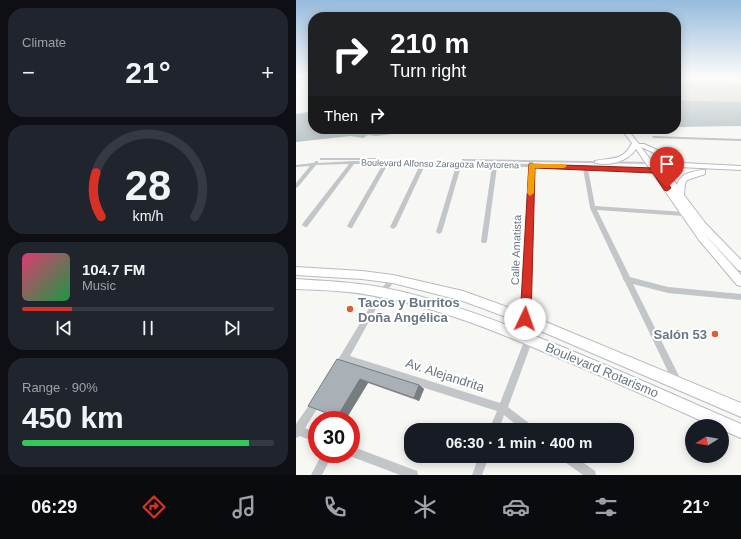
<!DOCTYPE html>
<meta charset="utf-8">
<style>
body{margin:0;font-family:Arial,sans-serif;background:#20242c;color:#f1f3f6;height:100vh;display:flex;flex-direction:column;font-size:15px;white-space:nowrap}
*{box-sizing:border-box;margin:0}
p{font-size:13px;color:#9ea1a6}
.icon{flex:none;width:22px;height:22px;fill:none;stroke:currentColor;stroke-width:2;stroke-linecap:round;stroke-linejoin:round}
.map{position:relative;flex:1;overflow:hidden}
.details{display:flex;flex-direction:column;gap:8px;padding:8px;background:#0d0f14;width:296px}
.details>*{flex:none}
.guide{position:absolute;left:12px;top:12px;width:373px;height:122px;border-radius:16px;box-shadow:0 2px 10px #0003;background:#202124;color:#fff;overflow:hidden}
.needle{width:26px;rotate:259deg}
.controls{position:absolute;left:389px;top:419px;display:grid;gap:8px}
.controls a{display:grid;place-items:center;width:44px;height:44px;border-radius:50%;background:#171b24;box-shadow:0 2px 10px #0003;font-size:20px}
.speed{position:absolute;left:12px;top:411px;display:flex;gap:8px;font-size:20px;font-weight:700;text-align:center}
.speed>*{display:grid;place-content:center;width:52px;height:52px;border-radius:50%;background:#171b24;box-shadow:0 2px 10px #0003;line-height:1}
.speed .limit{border:6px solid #d22;background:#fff;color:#111}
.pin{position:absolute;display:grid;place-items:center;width:34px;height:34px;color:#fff;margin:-41px -17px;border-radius:50% 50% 50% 0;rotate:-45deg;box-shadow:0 0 4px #0007}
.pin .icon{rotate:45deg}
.me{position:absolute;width:44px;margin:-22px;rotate:3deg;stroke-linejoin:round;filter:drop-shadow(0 0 3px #0008)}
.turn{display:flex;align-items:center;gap:14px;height:84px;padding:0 16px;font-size:18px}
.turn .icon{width:52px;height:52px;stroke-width:2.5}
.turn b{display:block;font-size:28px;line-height:34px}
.then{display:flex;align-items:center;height:38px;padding:0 16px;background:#0003;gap:8px;font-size:15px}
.big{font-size:30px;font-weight:700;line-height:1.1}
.details .widget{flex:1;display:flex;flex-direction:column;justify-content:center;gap:6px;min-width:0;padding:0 14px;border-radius:16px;background:#20242c}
.details .dial{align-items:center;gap:0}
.dial svg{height:104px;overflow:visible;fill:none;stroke:#363941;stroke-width:7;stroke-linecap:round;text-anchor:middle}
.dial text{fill:#f1f3f6;stroke:none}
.song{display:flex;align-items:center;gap:12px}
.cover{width:48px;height:48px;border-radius:6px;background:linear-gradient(135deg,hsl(340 70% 55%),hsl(140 70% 35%))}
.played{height:4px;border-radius:2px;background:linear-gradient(90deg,#d93025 20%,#363941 20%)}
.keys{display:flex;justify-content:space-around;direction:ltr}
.heat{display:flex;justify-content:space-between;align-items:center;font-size:22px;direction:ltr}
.charge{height:6px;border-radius:3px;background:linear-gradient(90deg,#34c759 90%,#363941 0)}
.trip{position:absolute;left:108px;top:423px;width:230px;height:40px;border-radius:16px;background:#171b24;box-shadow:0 2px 10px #0003;font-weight:700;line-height:40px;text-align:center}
.menu{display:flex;height:64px;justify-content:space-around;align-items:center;background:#090b0e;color:#9ea1a6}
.menu .icon{width:28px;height:28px}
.menu .selected{color:#d93025}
.menu b{font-size:18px;color:#f1f3f6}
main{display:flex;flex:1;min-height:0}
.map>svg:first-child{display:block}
.green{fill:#d8ded5}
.water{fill:#bcc6ca}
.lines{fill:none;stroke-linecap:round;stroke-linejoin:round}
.secondary-casing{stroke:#b7bbc0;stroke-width:2}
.street{fill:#c2c6c9;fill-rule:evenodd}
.secondary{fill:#fff;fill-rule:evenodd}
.wall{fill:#91989d}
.shaded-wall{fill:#767c7f}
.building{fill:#a9b1b6;stroke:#767c7f}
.route{fill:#d93025;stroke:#8d1f18}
.slow{fill:#f59e0b}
.poi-dot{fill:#db5f2f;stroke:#fff;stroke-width:1.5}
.labels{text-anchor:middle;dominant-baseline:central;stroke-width:4;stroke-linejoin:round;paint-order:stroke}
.far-street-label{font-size:9px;fill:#677684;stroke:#fff}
.street-label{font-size:11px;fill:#677684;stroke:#fff}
.near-poi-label{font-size:13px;font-weight:bold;fill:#677684;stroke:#fff;text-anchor:start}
.near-street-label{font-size:13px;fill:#677684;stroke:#fff}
</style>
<main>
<section class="details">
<div class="widget"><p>Climate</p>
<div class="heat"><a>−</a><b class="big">21°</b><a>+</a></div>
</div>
<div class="widget dial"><svg viewBox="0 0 100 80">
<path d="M14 69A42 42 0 1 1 86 69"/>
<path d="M14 69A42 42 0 0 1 10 35" stroke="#d93025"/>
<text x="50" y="56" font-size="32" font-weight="700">28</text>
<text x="50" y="72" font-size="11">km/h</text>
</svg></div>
<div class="widget">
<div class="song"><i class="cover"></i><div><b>104.7 FM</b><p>Music</p></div></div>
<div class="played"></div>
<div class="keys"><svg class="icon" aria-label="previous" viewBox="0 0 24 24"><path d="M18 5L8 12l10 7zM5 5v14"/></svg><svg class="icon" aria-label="pause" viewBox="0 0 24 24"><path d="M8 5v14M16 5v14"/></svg><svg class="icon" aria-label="next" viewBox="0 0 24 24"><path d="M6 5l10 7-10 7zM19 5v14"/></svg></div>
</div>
<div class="widget"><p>Range · 90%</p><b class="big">450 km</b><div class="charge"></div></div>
</section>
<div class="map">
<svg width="445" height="475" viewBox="0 0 445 475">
<rect width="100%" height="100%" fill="#f7f7f4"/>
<path class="green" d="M380,82l65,1v19l-65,-2z"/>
<path class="water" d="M380,100l65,2v24l-65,1z
M17,111v18h118l-12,2 -12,-1 -7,3 -24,3 -8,-1 -5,3 -12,-2 -55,6v-28z"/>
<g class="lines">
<g class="secondary-casing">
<path id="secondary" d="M325,129h6l12,15h5l38,17 1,2 58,3v4l-83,-4 -3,-2 1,-1h20l-35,-16 22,29 3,-2h3l8,11c4,-12 14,-13 25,-15h3v4l-18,6 -2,4 -1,11 22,29 35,36v11l-3,-1 -38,-41 41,46v11l-4,-1 -38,-45 -63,-91c-9,13 -26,17 -41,14v-2c16,-4 28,1 37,-18z
M0,267l66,4 31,4 70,16 66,24 212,88v14l-219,-94 -59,-22 -70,-18 -31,-4 -66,-4z
M0,279c28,2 56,3 84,8 61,12 118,34 175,57 62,25 124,53 186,80v14l-19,-8v-4h-9c-56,-25 -112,-51 -169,-74 -53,-23 -107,-44 -164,-55 -27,-6 -56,-7 -84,-8z"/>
</g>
<path class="street" d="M17,77v2l-17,1v-2z
M0,84l5,1 -5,1z
M357,136l88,3v2l-87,-3 -2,-1z
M24,158h55l2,1 -2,1h-55z
M166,159l190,3v1l-2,1 -117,-2v2l70,2 54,3v1l-2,1 -67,-2 7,37 89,6 3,2 -3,2 -87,-6 33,67 38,10 73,7v6l-73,-7 -35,-9 47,94 1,3 -1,3 -3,1 -3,-1 -49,-102 -1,-1 -1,-2v-1l-33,-70 -7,-40 -50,-1 -4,152 4,20 -25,68 26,20 2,3h-13l-19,-15 -5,15h-10l8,-19 -151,-48 -4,2 -3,-1 -1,-3 1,-3 41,-68 11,-13 2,-1 2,1 1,2 -1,2 -11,13 -34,62 150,47 25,-64 -4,-20 7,-152h-31l-10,74 -1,2h-4l-1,-2 11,-75h-31l-19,66 -3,2 -3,-2 20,-66 -31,-1 -29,62 -3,2 -3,-2 30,-62 -32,-1 -36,64h-2l-3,-2 36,-62h-29l-47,63h-2l-3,-2 1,-2 46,-59 -33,1 -18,22 -2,1v-5l14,-17 -14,1v-2l17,-2 3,-2h2v2l35,-2 68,1 3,-2h2v2l103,2v-2l-65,-1 -2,-1z
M21,396l3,2 2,3 -17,27 12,5v10l-17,-7 -4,2v-14l18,-26z
M55,446l66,25 1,4h-18l-53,-20 4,-1z
M26,454h11l-11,21h-11z
M183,456h10l-7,19h-10z
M265,456h13l21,15 1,4h-13l-21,-15z"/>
<use href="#secondary" class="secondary"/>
</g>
<path class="wall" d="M41,359l82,26 5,4 -5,12 -51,-18 -22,36 -9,-2z"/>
<path class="shaded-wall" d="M64,379l8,4 -22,36 -9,-2z
M123,385l5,4 -5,12 -5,-3z"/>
<path class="building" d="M41,359l82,26 -5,13 -54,-19 -23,38 -29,-11z"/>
<linearGradient id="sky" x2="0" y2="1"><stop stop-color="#96bbdc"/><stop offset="0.54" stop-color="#fbfbfa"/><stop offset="1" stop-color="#fbfbfa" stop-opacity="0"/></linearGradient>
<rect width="445" height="142" fill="url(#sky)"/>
<path class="route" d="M233,164l126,4 3,1 13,19 -4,3 -3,-1 -11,-17 -118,-5 -4,151 -2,4 -4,1 -4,-1 -1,-4z"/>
<path class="slow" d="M233,164h35l3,2 -3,2h-29l-1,25 -4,3 -3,-3z"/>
<g class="poi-dot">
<circle cx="54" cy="309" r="4"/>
<circle cx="419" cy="334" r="4"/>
</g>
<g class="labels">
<g class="far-street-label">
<text transform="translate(144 164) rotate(1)">Boulevard Alfonso Zaragoza Maytorena</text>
</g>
<g class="street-label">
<text transform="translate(220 250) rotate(-88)">Calle Amatista</text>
</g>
<g class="near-poi-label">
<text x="62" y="302">Tacos y Burritos<tspan x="62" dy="15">Doña Angélica</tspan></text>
<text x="411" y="334" text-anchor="end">Salón 53</text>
</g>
<g class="near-street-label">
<text transform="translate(306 370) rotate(23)">Boulevard Rotarismo</text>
<text transform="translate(149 375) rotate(18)">Av. Alejandrita</text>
</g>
</g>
</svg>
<div class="controls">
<a><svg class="needle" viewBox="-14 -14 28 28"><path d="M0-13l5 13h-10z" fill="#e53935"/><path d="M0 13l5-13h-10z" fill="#9ea1a6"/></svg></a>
</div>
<div class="speed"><div class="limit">30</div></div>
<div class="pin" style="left:371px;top:188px;background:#d93025"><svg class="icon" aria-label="arrive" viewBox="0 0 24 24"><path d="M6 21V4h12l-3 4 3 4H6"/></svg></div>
<svg class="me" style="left:229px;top:319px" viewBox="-20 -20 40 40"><circle r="19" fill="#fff"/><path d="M0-13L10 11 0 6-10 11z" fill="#d93025"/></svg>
<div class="trip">06:30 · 1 min · 400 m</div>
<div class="guide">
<div class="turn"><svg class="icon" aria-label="right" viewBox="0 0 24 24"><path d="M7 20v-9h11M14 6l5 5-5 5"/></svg><div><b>210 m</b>Turn right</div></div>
<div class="then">Then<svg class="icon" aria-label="right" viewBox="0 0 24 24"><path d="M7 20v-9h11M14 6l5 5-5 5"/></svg></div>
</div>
</div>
</main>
<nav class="menu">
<b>06:29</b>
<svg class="icon selected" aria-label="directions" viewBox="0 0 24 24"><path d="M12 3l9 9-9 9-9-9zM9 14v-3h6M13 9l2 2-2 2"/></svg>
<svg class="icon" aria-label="music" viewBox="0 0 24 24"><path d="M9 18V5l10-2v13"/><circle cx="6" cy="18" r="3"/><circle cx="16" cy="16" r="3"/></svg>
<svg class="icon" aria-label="phone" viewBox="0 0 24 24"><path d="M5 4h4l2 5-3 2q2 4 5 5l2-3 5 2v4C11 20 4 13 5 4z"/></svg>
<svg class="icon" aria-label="climate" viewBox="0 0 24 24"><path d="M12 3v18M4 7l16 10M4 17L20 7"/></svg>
<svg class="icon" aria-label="car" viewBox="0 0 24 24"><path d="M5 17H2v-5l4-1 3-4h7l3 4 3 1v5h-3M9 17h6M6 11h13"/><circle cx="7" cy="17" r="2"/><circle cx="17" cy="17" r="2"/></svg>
<svg class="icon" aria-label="filters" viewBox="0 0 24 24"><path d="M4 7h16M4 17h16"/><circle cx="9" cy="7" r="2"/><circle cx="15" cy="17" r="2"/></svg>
<b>21°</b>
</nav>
